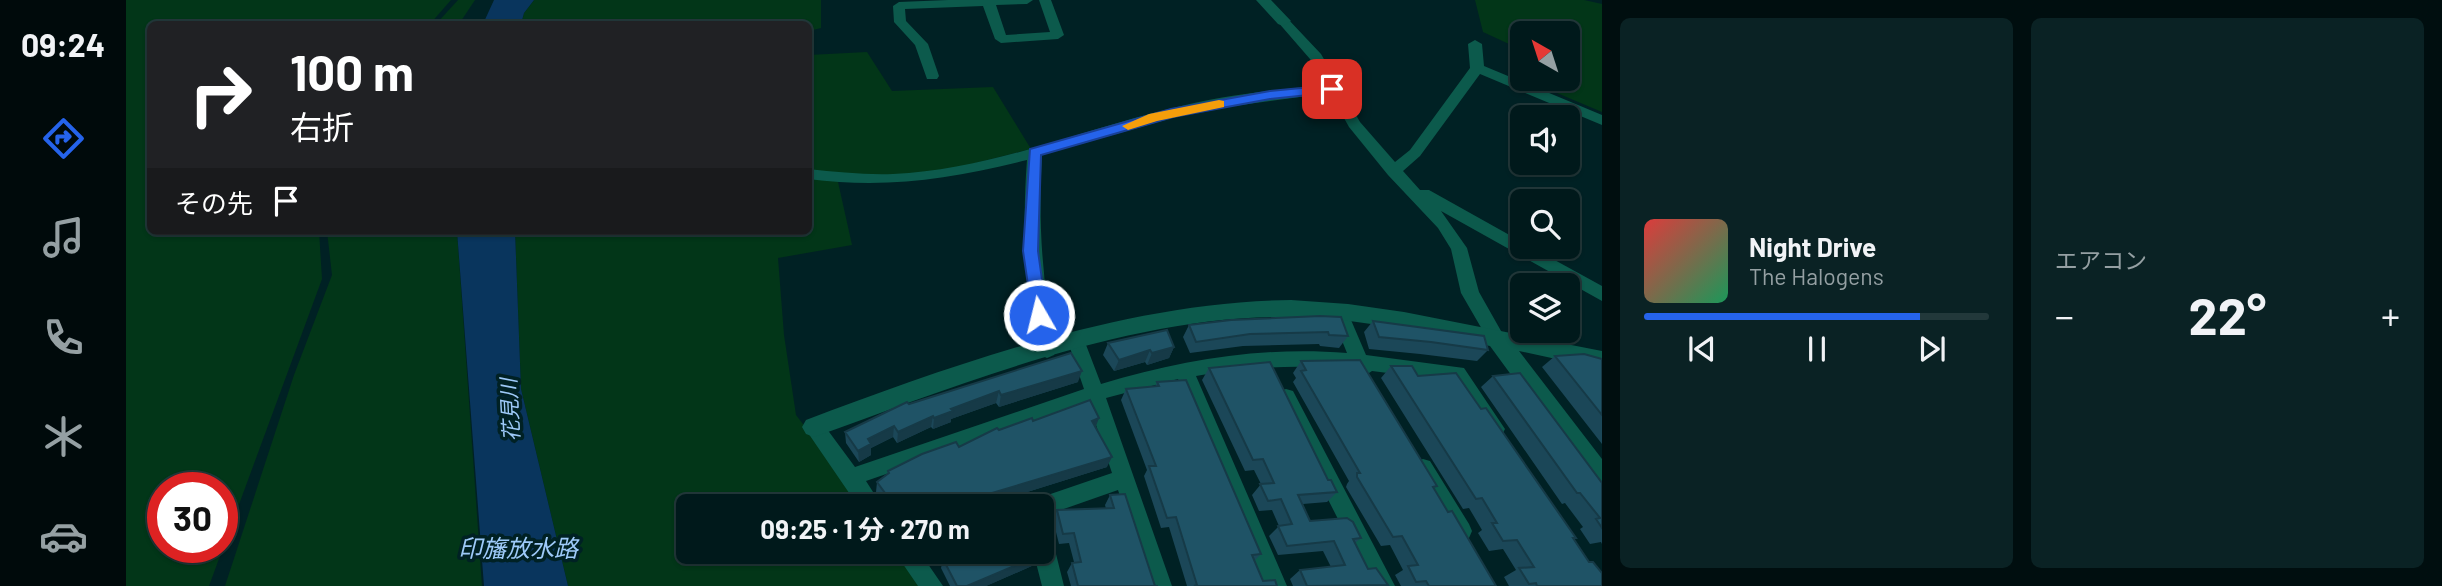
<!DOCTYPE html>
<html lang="ja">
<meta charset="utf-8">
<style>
body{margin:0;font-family:Barlow,"Noto Sans JP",sans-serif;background:#0a2224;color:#f1f3f6;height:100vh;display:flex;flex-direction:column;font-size:26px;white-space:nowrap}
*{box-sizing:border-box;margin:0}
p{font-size:23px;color:#95a0a3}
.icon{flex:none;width:38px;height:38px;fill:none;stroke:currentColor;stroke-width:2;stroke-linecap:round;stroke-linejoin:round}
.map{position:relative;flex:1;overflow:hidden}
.panel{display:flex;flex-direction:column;gap:18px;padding:18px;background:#000e0f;width:840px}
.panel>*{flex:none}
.banner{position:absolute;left:21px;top:21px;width:665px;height:214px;border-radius:10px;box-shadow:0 2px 5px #0004,0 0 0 2px #22383a;background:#202124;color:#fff;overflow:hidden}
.needle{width:46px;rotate:321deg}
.fabs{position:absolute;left:1384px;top:21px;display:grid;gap:14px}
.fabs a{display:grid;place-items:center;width:70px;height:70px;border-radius:10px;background:#00191b;box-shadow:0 2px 5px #0004,0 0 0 2px #22383a;font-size:35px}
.speed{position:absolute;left:21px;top:472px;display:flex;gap:14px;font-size:35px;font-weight:700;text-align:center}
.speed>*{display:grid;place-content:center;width:91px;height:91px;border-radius:50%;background:#00191b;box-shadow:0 2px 5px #0004,0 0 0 2px #22383a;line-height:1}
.speed .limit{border:10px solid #d22;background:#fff;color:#111}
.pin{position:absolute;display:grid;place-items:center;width:60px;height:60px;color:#fff;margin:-30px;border-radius:14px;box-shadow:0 4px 10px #0006}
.me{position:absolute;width:77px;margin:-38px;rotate:352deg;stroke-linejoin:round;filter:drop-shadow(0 0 5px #0008)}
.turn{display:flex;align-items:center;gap:24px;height:147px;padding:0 28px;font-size:32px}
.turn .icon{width:91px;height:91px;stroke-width:2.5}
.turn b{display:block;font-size:49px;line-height:60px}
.then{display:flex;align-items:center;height:66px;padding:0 28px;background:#0003;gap:14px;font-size:26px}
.big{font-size:52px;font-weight:700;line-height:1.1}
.panel .widget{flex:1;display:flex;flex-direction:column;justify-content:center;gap:10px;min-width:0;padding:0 24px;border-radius:10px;background:#0a2224}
.song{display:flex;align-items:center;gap:21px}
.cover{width:84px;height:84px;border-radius:10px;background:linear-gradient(135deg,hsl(0 70% 55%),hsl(150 70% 35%))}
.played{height:7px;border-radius:4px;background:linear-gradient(90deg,#2563eb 80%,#22383a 80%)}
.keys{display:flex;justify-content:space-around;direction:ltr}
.heat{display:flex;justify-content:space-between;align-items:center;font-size:38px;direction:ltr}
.panel .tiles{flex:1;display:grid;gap:18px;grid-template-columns:repeat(2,1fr)}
.trip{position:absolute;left:550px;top:494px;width:378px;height:70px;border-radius:10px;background:#00191b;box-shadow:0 2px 5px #0004,0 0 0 2px #22383a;font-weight:700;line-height:70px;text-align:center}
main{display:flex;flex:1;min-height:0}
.menu{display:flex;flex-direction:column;width:126px;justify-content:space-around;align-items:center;background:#000a0b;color:#95a0a3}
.menu .icon{width:49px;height:49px}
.menu .on{color:#2563eb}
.menu b{font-size:32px;color:#f1f3f6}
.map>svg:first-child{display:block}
.green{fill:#023618;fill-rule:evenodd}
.water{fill:#09355d}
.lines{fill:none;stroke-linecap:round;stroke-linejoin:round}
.minor{fill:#0c5a4c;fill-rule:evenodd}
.tertiary{fill:#0c5a4c;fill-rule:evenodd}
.wall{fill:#1b4758}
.shaded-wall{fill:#163a47}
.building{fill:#1f5366;stroke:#163a47;stroke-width:2}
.route{fill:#2563eb;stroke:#184099;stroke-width:2}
.slow{fill:#f59e0b}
.labels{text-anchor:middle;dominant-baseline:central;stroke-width:7;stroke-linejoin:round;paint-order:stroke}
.water-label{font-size:21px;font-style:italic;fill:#9ecaf9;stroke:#002124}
.near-water-label{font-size:24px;font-style:italic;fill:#9ecaf9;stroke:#002124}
</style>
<main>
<nav class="menu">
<b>09:24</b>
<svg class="icon on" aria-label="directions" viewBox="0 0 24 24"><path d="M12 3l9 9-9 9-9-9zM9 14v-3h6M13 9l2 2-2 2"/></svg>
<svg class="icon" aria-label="music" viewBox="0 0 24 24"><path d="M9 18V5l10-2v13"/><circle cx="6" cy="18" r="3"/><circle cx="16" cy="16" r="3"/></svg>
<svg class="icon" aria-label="phone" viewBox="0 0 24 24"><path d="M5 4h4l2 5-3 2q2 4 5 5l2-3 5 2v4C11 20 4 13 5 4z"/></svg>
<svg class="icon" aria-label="climate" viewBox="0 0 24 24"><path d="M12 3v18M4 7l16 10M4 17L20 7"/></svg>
<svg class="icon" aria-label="car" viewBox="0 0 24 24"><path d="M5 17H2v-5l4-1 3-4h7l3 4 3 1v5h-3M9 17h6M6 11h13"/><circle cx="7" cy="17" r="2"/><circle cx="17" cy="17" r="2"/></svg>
</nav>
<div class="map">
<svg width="1476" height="586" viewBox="0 0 1476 586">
<rect width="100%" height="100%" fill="#002124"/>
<path class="green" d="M0,0h325l-21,24h-280v207h169l3,48 -113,307h-83zM37,488h59v60h-59z
M332,0h17l-16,24h-23z
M408,0h287v28l-12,3 -1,-7h-287l3,-11z
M1349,0h109l18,4v108l-45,-19 -9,-14h20v-46h-46v17l-39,-18z
M741,52l25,39 101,-4 38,62 -106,27 -87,6 14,63 -74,13 6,77 12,80 70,91h-178v45h210l25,35h-355l-47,-197 -6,-158h293l1,-176z
M201,231h130l25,355h-257l69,-211 38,-100z"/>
<path class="water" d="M368,0h40l-10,13 -3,11h-38z
M331,231h58l6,158 47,197h-84z"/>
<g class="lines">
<path class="minor" d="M822,0h85l-6,4 -31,1 10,30 44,-3 -11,-32h12l13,35 -6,4 -57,4 -6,-4 -12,-33 -78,3 1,12 22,23 11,32 -2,3h-10l-12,-34 -21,-23 -1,-16 6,-4z
M1157,17l4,1 34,36 39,68 35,40 15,-12 60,-82 -2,-24 7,-4 7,4 2,22 118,49v10l-122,-51 -60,82 -17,15 17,19h9l93,52v5h9l71,39v15l-161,-90 26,37 12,44 26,46 -3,5 -6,2 -6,-2 -29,-50 -10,-44 -13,-21 -50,-53 -39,-48 -19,-34 -133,18 -155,44c-4,67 0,130 14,195l-2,5 -7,3 -7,-3 -2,-5c-13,-64 -16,-126 -11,-190 -76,19 -140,29 -219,19v-10c29,3 57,6 85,5 97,-4 187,-44 280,-66 50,-13 101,-18 152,-23l-15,-26 -33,-38z
M1213,304l6,2 21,49 98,13 41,61 -3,6 -7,3 -7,-3 -37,-54 -79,-10 -9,6 -7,-2 -2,-6c-54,-4 -106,-3 -158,7l91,210h-22l-87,-207 -72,19 66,188h-22l-32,-96 -77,27v-11h-10l2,-6 79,-27 -23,-69 -223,77 16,25h-24l-54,-79 3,-6 7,-3 7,3 34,46 229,-78 -16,-47 3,-5 6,-2 6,2 18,47c81,-24 161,-38 246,-31l-17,-42 3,-5z
M1160,389l7,2 102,195h-23l-96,-189 3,-6z
M1297,459l7,2 39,63 3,7 -3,7 -8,3 -8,-3 -37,-63 -3,-7 3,-7z
M915,528l8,3 3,7 12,48h-22l-9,-35h8z
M768,551h25l24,35h-25z"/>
<path class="tertiary" d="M1130,0h15l20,21 -8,5 -5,-2z
M1165,300l57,4 56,8 198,39v18l-83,-18 83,108v31l-9,-3 -103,-141c-66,-13 -132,-28 -200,-29 -159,-2 -328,67 -476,120l-8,-3 -4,-7 4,-7c152,-57 321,-118 485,-120z"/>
</g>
<path class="wall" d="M1194,316l28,20 -9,12 -19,-2 -1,-2 -76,2 -53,7 -7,-16 6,-12z
M1247,321l115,29 -11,11 -57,-7 -51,-5 -5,-17z
M982,343l66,4 -5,11 -22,7 -2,-3 -31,9 -11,-16z
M945,353l7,29 -79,25 -3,-4 -45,16v3l-18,7 -2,-2 -34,16 -4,-6 -22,11v7l-12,7 -13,-19 -1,-11 64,-28z
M1429,356l47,3v85l-60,-77z
M1175,361l136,125 -3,2 14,24 48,74h-95l-6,-11 8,-5 -13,-25 -9,1 -35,-59 1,-3 2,-3 -56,-99 3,-4 -3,-5z
M1265,366l27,10 63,33 95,129 -2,2 15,22 13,24h-93l-5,-9 12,-7 -13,-21 -14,2 -11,-18 4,-3 -13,-22 -6,1 -82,-131z
M1083,368l119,112 9,12 -10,10 -24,2 7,17 51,17 -6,5 13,26 20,16 -2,1h-93l-3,-7 10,-9 31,-3 -8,-16 -45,4 -9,-19 10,-10 -7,-16 -13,1 -7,-16 9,-11 -7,-14 -9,1 -43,-91z
M1367,376l109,107v61l-1,-2 -11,2 -10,-15 3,-2 -18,-24 -3,1 -81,-117z
M1031,382l104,172 -7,7 9,20 14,5h-90l-18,-59 -8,1 -17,-52 3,-6 -26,-70 5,-11 29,-2z
M907,421l62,7 12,39 -125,39h-90l-1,-2 -5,2 -10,-14 1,-10 10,-7 1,-4 71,-24 40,-17z
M984,495l45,91h3h-87l-4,-14 5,-9 2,-1 -5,-19 -10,1 -6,-24 4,-10 49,-1 -1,-4z
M817,559l91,6 -48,21h-36l-9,-18z"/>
<path class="shaded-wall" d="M1048,347l-5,11 -22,7 5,-12z
M1024,350l-5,12 -31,9 5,-11z
M956,371l-4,11 -79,25 2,-12z
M873,391l-3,12 -45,16v3l-18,7 1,-11 17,-9z
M807,416l-2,11 -34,16 1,-11z
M973,418l-4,11 -3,-8z
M768,426l-1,11 -22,11v7l-12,7 -1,-11 10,-12z
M986,457l-5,10 -125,39h-20l20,-10z
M766,494l-1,10 -4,2 1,-9z
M912,556l-4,9 -48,21h-19z"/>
<path class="building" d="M1194,316l21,1 7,19 -19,-1 -1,-3 -78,2 -54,8 -7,-17 42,-5z
M1247,321l111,15 4,14 -57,-8 -52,-5z
M1041,330l7,17 -22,6 -2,-3 -31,10 -11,-17z
M945,353l11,18 -81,24 -2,-4 -48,18 2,2 -19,7 -1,-2 -35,16 -4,-6 -26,13 3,5 -13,7 -13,-19 62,-30 2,2z
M1458,354l18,5v56l-47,-59z
M1234,360l77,126 -4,1 15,25 4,-1 44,75h-67l-3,-5 -10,1 -8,-16 10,-1 -16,-29 -9,1 -36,-60v-4h3l-59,-102 5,-1 -5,-9z
M1144,362l58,118h3l6,12 -39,3 12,26 37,-3 6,4 8,16 -8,1 15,30 8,-1 12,17 -81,1 -7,-16 45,-5 -11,-24 -47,5 -9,-20 14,-2 -11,-25 -13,2 -8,-17 14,-1 -11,-24 -10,1 -44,-92z
M1265,366h21l6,10 38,-3 25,36 5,-1 90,130h-3l16,24h4l9,11v13h-65l-1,-3 -7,1 -10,-16 15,-1 -17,-27 -14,1 -11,-18h5l-15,-25 -6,1z
M1394,373l82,110v45l-6,-9 4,-1 -20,-25h-3l-84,-117z
M1060,380l75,174 -9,1 11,26 12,-1 2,6h-83l3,-1 -21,-68 -9,1 -18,-52h7l-30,-77 33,-3 -2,-4z
M964,400l9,18 -7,3 20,36 -130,39 -20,10h-62l-8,-12 -4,3 -11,-15 12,-9 -1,-2 34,-17 34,-12 3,5 38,-19 2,2 33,-12 1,3z
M999,494l30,92h3h-80l-6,-23 9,-1 -7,-29 -11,1 -6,-24 57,-2 -4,-13z
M833,551h78l1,5 -71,30h-10l-14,-27z"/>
<path class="route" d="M1206,85l6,4 -1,3 -67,7 -97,18 -132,38 -3,96 9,64 -8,6 -6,-2 -10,-68 7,-102 141,-40 99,-18z"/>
<path class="slow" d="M1093,100l5,1v6l-67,14 -29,9 -6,-4 27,-12z"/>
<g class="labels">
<g class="water-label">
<text transform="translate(383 410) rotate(-93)">花見川</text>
</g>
<g class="near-water-label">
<text x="392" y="547">印旛放水路</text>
</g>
</g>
</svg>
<div class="fabs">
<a><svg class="needle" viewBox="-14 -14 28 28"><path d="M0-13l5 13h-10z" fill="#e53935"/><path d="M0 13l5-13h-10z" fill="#95a0a3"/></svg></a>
<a><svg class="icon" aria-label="sound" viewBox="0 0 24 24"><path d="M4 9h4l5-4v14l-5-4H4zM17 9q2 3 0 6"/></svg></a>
<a><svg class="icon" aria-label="search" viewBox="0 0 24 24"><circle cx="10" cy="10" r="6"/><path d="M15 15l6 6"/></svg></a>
<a><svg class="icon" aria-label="layers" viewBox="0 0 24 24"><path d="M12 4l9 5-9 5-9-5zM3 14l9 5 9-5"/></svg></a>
</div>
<div class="speed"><div class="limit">30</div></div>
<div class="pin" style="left:1206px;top:89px;background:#d93025"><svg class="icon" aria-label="arrive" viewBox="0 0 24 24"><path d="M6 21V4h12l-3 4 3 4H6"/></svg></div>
<svg class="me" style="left:913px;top:315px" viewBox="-20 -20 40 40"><circle r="17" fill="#2563eb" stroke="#fff" stroke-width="3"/><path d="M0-11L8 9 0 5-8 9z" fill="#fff"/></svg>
<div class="trip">09:25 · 1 分 · 270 m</div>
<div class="banner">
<div class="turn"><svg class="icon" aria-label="right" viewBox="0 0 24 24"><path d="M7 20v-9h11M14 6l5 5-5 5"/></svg><div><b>100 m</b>右折</div></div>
<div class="then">その先<svg class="icon" aria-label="arrive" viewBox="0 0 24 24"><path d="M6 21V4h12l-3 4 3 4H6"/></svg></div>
</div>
</div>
<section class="panel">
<div class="tiles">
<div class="widget">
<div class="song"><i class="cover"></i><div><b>Night Drive</b><p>The Halogens</p></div></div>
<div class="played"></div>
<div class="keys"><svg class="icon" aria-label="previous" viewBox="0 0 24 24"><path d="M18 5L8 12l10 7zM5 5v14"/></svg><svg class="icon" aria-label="pause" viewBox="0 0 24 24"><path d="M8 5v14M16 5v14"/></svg><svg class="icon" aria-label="next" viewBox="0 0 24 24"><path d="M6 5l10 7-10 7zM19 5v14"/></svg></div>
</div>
<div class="widget"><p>エアコン</p>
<div class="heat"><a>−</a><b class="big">22°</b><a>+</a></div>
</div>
</div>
</section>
</main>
